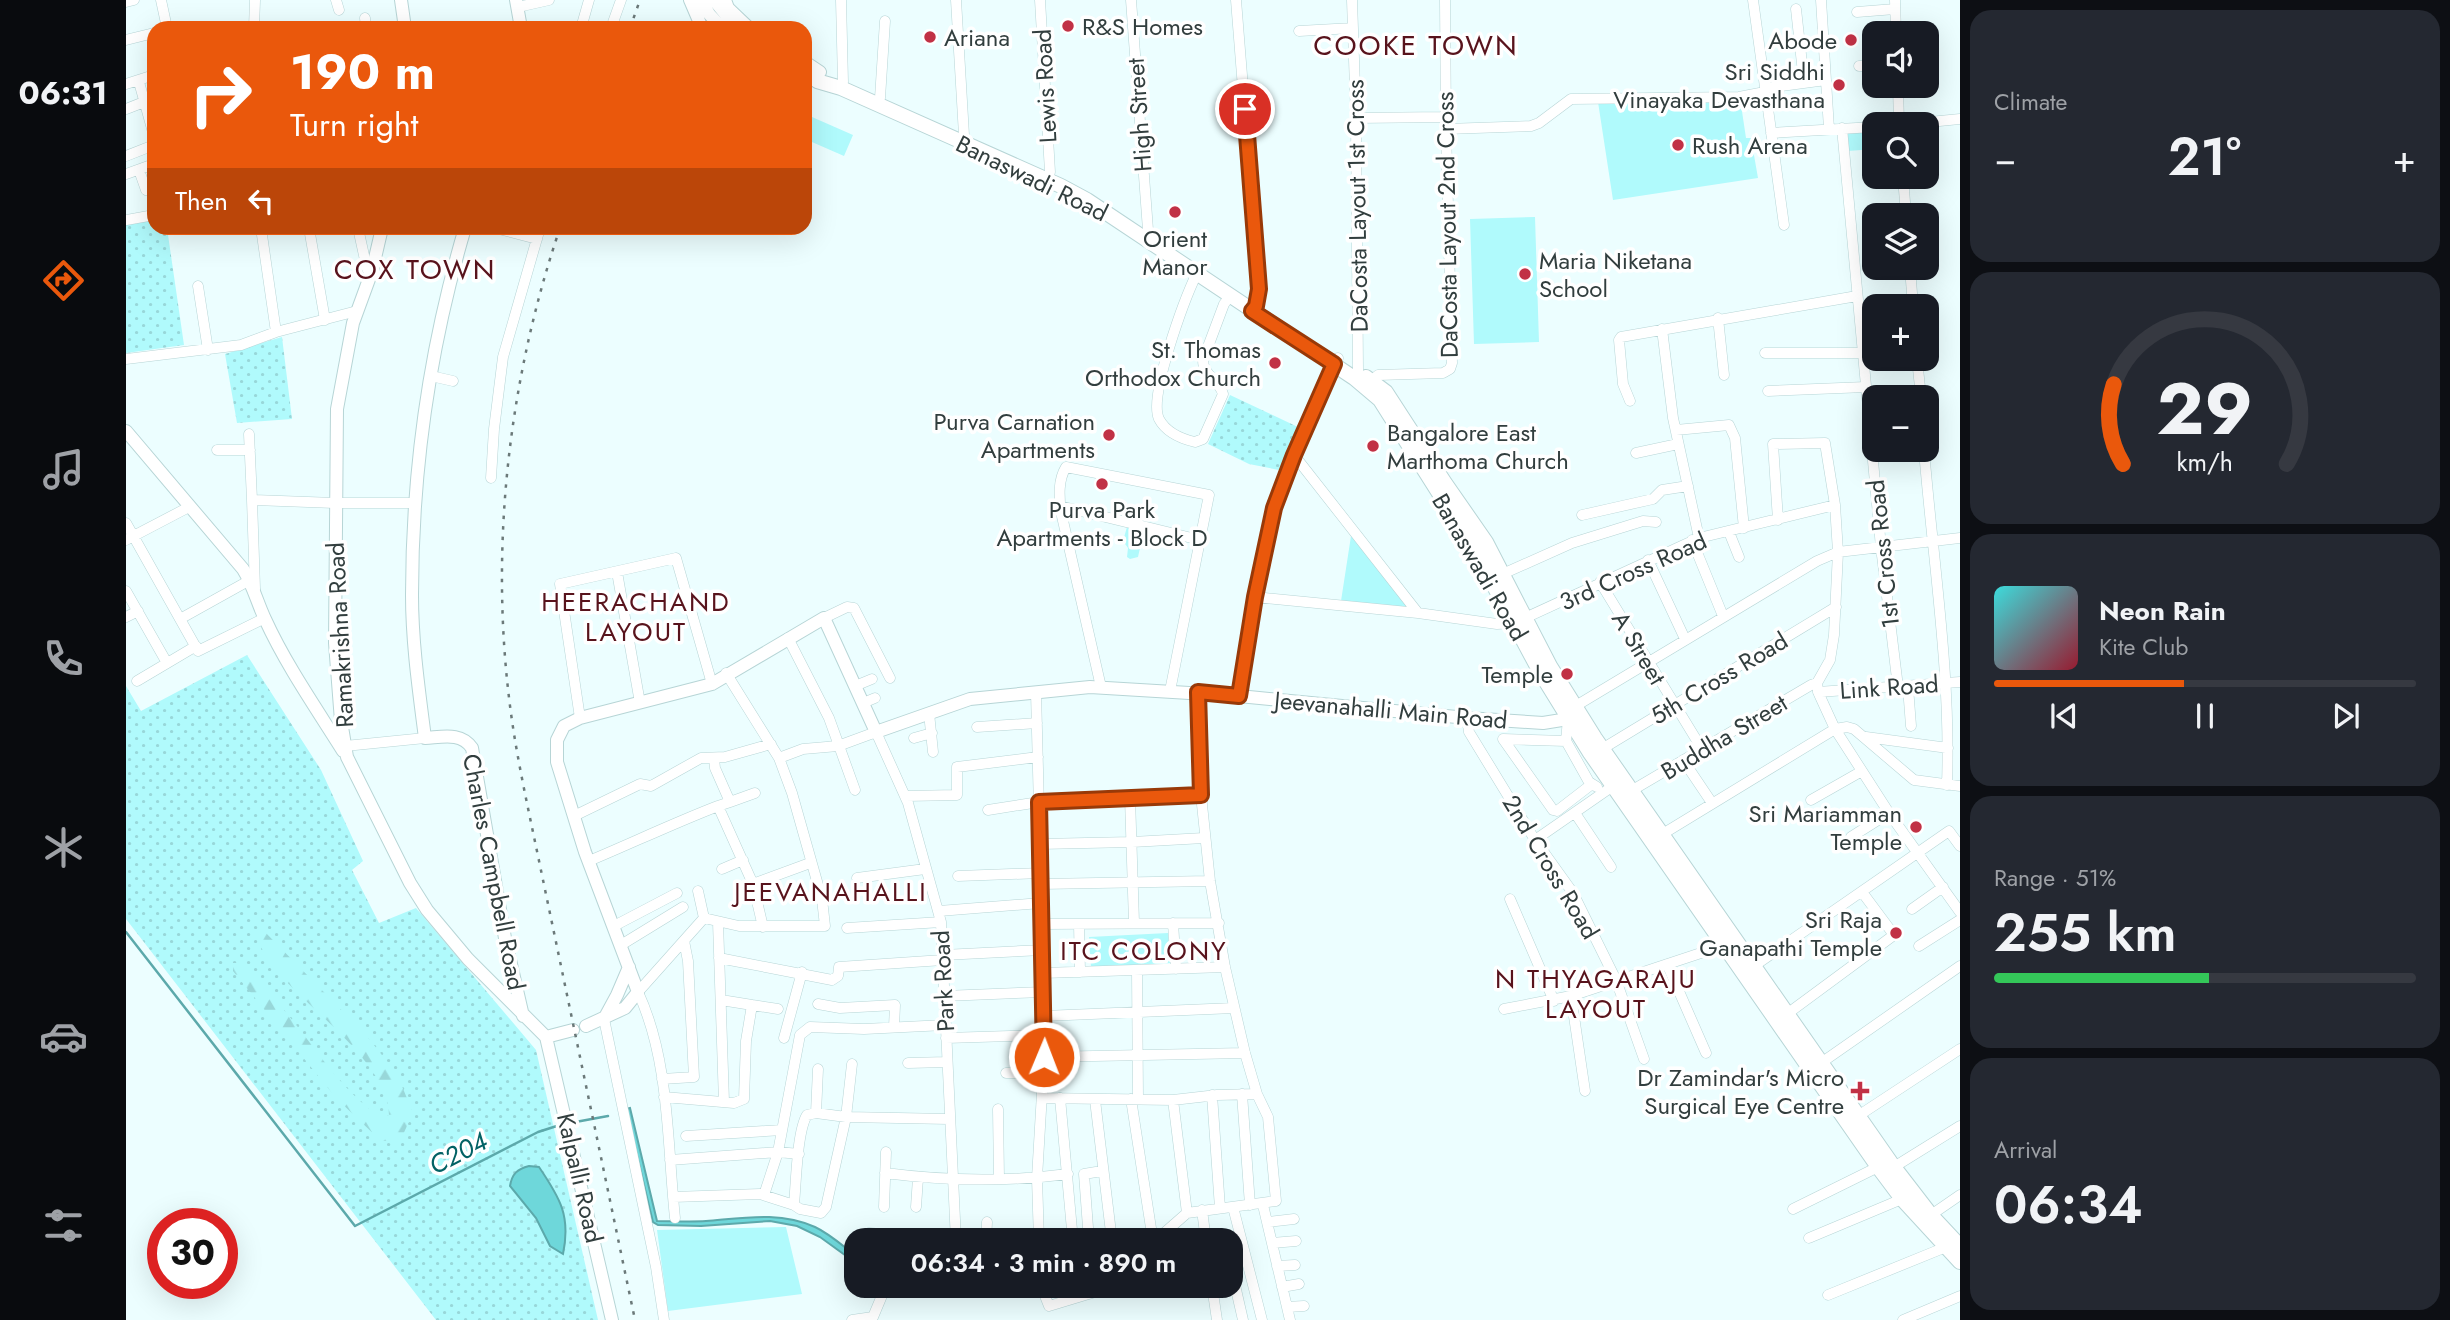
<!DOCTYPE html>
<meta charset="utf-8">
<style>
body{margin:0;font-family:Jost,sans-serif;background:#242831;color:#f1f3f6;height:100vh;display:flex;flex-direction:column;font-size:26px;white-space:nowrap}
*{box-sizing:border-box;margin:0}
p{font-size:23px;color:#9ea1a6}
.icon{flex:none;width:38px;height:38px;fill:none;stroke:currentColor;stroke-width:2;stroke-linecap:round;stroke-linejoin:round}
.map{position:relative;flex:1;overflow:hidden}
.panel{display:flex;flex-direction:column;gap:10px;padding:10px;background:#0d0f14;width:490px}
.panel>*{flex:none}
.top-card{position:absolute;left:21px;top:21px;width:665px;height:214px;border-radius:21px;box-shadow:0 7px 28px #0002;background:#ea580c;color:#fff;overflow:hidden}
.controls{position:absolute;left:1736px;top:21px;display:grid;gap:14px}
.controls a{display:grid;place-items:center;width:77px;height:77px;border-radius:14px;background:#171b24;box-shadow:0 7px 28px #0002;font-size:35px}
.speed{position:absolute;left:21px;top:1208px;display:flex;gap:14px;font-size:35px;font-weight:700;text-align:center}
.speed>*{display:grid;place-content:center;width:91px;height:91px;border-radius:50%;background:#171b24;box-shadow:0 7px 28px #0002;line-height:1}
.speed .limit{border:10px solid #d22;background:#fff;color:#111}
.pin{position:absolute;display:grid;place-items:center;width:60px;height:60px;color:#fff;margin:-30px;border:4px solid #fff;border-radius:50%;box-shadow:0 2px 7px #0007}
.me{position:absolute;width:77px;margin:-38px;rotate:1deg;stroke-linejoin:round;filter:drop-shadow(0 0 5px #0008)}
.turn{display:flex;align-items:center;gap:24px;height:147px;padding:0 28px;font-size:32px}
.turn .icon{width:91px;height:91px;stroke-width:2.5}
.turn b{display:block;font-size:49px;line-height:60px}
.then{display:flex;align-items:center;height:66px;padding:0 28px;background:#0003;gap:14px;font-size:26px}
.big{font-size:52px;font-weight:600;line-height:1.1}
.panel .card{flex:1;display:flex;flex-direction:column;justify-content:center;gap:10px;min-width:0;padding:0 24px;border-radius:21px;background:#242831}
.panel .dial{align-items:center;gap:0}
.dial svg{height:182px;overflow:visible;fill:none;stroke:#363941;stroke-width:7;stroke-linecap:round;text-anchor:middle}
.dial text{fill:#f1f3f6;stroke:none}
.song{display:flex;align-items:center;gap:21px}
.cover{width:84px;height:84px;border-radius:10px;background:linear-gradient(135deg,hsl(180 70% 55%),hsl(350 70% 35%))}
.played{height:7px;border-radius:4px;background:linear-gradient(90deg,#ea580c 45%,#363941 45%)}
.keys{display:flex;justify-content:space-around;direction:ltr}
.heat{display:flex;justify-content:space-between;align-items:center;font-size:38px;direction:ltr}
.charge{height:10px;border-radius:5px;background:linear-gradient(90deg,#34c759 51%,#363941 0)}
.trip{position:absolute;left:718px;top:1228px;width:399px;height:70px;border-radius:21px;background:#171b24;box-shadow:0 7px 28px #0002;font-weight:600;line-height:70px;text-align:center}
main{display:flex;flex:1;min-height:0}
.tabs{display:flex;flex-direction:column;width:126px;justify-content:space-around;align-items:center;background:#090b0e;color:#9ea1a6}
.tabs .icon{width:49px;height:49px}
.tabs .selected{color:#ea580c}
.tabs b{font-size:32px;color:#f1f3f6}
.map>svg:first-child{display:block}
.grass{fill:url(#grass-dots)}
.forest{fill:url(#forest-firs)}
.park{fill:#b0fafc}
.water{fill:#6ed7da;stroke:#5ca9ab;stroke-width:2}
.lines{fill:none;stroke-linecap:round;stroke-linejoin:round}
.stream{stroke:#5ca9ab;stroke-width:2.5}
.street-casing{stroke:#b7d5d6;stroke-width:11}
.secondary-casing{stroke:#b7d5d6;stroke-width:14}
.primary-casing{stroke:#b7d5d6;stroke-width:16}
.street{stroke:#fff;stroke-width:10}
.secondary{stroke:#fff;stroke-width:12}
.primary{stroke:#fff;stroke-width:14}
.rail{stroke:#6b7979;stroke-width:2.5;stroke-dasharray:3.5 7;stroke-linecap:butt}
.route-casing{stroke:#983908;stroke-width:18}
.route{stroke:#ea580c;stroke-width:12}
.poi-dot{fill:#c13145;stroke:#fff;stroke-width:2.5}
.labels{text-anchor:middle;dominant-baseline:central;stroke-width:7;stroke-linejoin:round;paint-order:stroke}
.poi-label{font-size:24px;fill:#323e3e;stroke:#fff;text-anchor:end}
.street-label{font-size:24px;fill:#323e3e;stroke:#fff}
.neighbourhood-label{font-size:26px;letter-spacing:2px;fill:#58131c;stroke:#fff}
.water-label{font-size:26px;font-style:italic;fill:#026265;stroke:#fff}
.quarter-label{font-size:28px;letter-spacing:2px;fill:#58131c;stroke:#fff}
</style>
<main>
<nav class="tabs">
<b>06:31</b>
<svg class="icon selected" aria-label="directions" viewBox="0 0 24 24"><path d="M12 3l9 9-9 9-9-9zM9 14v-3h6M13 9l2 2-2 2"/></svg>
<svg class="icon" aria-label="music" viewBox="0 0 24 24"><path d="M9 18V5l10-2v13"/><circle cx="6" cy="18" r="3"/><circle cx="16" cy="16" r="3"/></svg>
<svg class="icon" aria-label="phone" viewBox="0 0 24 24"><path d="M5 4h4l2 5-3 2q2 4 5 5l2-3 5 2v4C11 20 4 13 5 4z"/></svg>
<svg class="icon" aria-label="climate" viewBox="0 0 24 24"><path d="M12 3v18M4 7l16 10M4 17L20 7"/></svg>
<svg class="icon" aria-label="car" viewBox="0 0 24 24"><path d="M5 17H2v-5l4-1 3-4h7l3 4 3 1v5h-3M9 17h6M6 11h13"/><circle cx="7" cy="17" r="2"/><circle cx="17" cy="17" r="2"/></svg>
<svg class="icon" aria-label="filters" viewBox="0 0 24 24"><path d="M4 7h16M4 17h16"/><circle cx="9" cy="7" r="2"/><circle cx="15" cy="17" r="2"/></svg>
</nav>
<div class="map">
<svg width="1834" height="1320" viewBox="0 0 1834 1320">
<defs>
<pattern id="grass-dots" width="8" height="8" patternUnits="userSpaceOnUse" patternTransform="scale(1.75)"><rect width="8" height="8" fill="#b0fafc"/><path d="M2 2h.1M6 6h.1" fill="none" stroke="#98d7d9" stroke-width="1.8" stroke-linecap="round"/></pattern>
<pattern id="forest-firs" width="22" height="20" patternUnits="userSpaceOnUse" patternTransform="scale(1.75)"><rect width="22" height="20" fill="#b0fafc"/><path d="M5 1l3.5 6h-7zM16 11l3.5 6h-7z" fill="#98d7d9"/></pattern>
</defs>
<rect width="100%" height="100%" fill="#ecfeff"/>
<path class="grass" d="M28,218v10h13l17,117 -58,8v-129z
M156,337l10,82 -55,4 -12,-69z
M1104,395l70,33 -16,43 -35,-7 -41,-20z
M121,655l74,115 42,91 -11,9 27,53 37,-15 120,142 62,270h-162l-310,-401v-233l15,25z"/>
<path class="forest" d="M136,929l104,106 31,39 16,39 -13,28h-19l-45,-43 -103,-127v-8h10c16,19 34,38 50,58 28,35 49,69 87,96l9,-2c0,-48 -73,-101 -104,-135 -11,-12 -21,-26 -28,-40z"/>
<path class="park" d="M1614,98l6,40h5l7,40 -145,22 -15,-98z
M686,117l41,18 -9,21 -39,-17z
M1748,131v18l-26,2 -1,-19z
M1409,217l4,125 -65,2 -4,-125z
M1001,527l17,3 -6,27 -8,2 -3,-2 1,-9 -5,-7z
M1225,536l57,71 -67,-6z
M1042,933l2,30 -79,4 -2,-30z
M660,1227l16,67 -134,17 -11,-81z"/>
<path class="water" d="M504,1108l27,113c16,0 33,1 49,0 37,-3 74,-10 109,6 15,7 28,19 41,29v7l-36,-26 -23,-11 -27,-5 -69,5 -43,-1 -5,-3 -3,-12 -24,-101z
M403,1166l10,1c21,31 32,49 24,87l-13,-8 -14,-28 -26,-32c2,-12 7,-17 19,-20z"/>
<g class="lines">
<path class="stream" d="M0,932l229,294 183,-94 25,-8
M444,1123l38,-7
M797,1286l56,7 45,-7"/>
<g class="street-casing">
<path id="street" d="M35,0l6,28
M210,0l3,10
M715,0l2,82
M830,0l8,135
M914,0l10,172
M1005,0l17,230
M1110,0l23,289 -3,17 -4,5
M1226,0l4,118 2,253
M1627,0l31,225
M1695,0l8,129
M1769,0l1,33
M0,2l8,-2
M392,7l31,-7
M1670,9l8,73
M1731,12l38,-3
M239,18l1,10
M128,28l1,-28
M455,28l8,-28
M485,28l10,-28
M1173,31l54,-3
M0,40l28,-7
M1733,66h15
M13,82l15,54
M0,84l28,-9
M1772,86l1,38
M1640,88l60,-8
M754,98l5,-77
M0,109l18,-7
M1230,118l89,-1
M1783,124l51,-5
M1716,128l39,419 17,140
M1320,129l85,-3 8,-3 32,-24 168,-2 26,-5
M1645,133l103,-6
M0,156l28,-11
M13,170l7,20
M0,174l28,-10
M1777,177l3,38
M0,220l28,-5
M135,228l15,104
M183,228l16,92
M232,228l9,41 5,2
M369,228l42,11
M1784,268l3,38
M1071,273c-12,25 -49,123 -38,146 7,13 23,20 36,23l8,-3 20,-45c-4,-15 -20,-18 -20,-34l21,-56 6,-8
M72,286l10,64
M1592,318l6,57
M1536,329l11,89 26,120
M1639,353h109
M1212,358l-44,97 124,158
M0,359l115,-14 35,-13 81,-21
M1791,359l4,38
M305,376l22,5
M1243,383l9,-8 65,-2 7,-4 2,-6 -6,-234 -1,-129
M1642,391l98,-4
M1504,401l-7,-17 -4,-44 2,-3 236,-41
M1550,430l53,-5 6,13 9,90
M123,434l3,66 83,3h80
M91,450h33
M1798,450c9,111 27,223 23,335
M1510,453l42,-9
M365,478l3,-49 9,-72 37,-129
M126,500l3,89
M934,506l140,34
M1456,515l71,-16 9,-9 26,-4
M1652,520l-5,-76 52,-1 10,62 3,47 -4,83 -4,25 -13,23 1,9 17,37 54,84 71,99
M0,523l72,128 67,-33
M1603,532l10,25
M0,540l63,-33
M1566,540l31,76
M1522,560l37,79
M491,572l23,131
M1372,576l74,-33 71,-22 13,1
M1474,582l102,167
M0,591l41,72
M1129,597l163,16 79,11 17,-1 185,-85 136,-33
M0,617l12,-6
M698,618l23,-11 7,1 36,70
M54,619l70,-39
M662,638l41,80 26,72
M11,681l59,-35
M729,686l17,-7
M975,687l-40,-175c-2,-16 -3,-32 5,-45l143,28 -39,196
M1782,687l3,39
M910,692l9,350 -8,136 2,63
M1692,692l142,-10
M1113,696l16,-99 19,-89 20,-53
M737,703l12,-5
M1448,707l243,-146 21,-9 122,-14
M803,713l4,39
M454,718l-20,-134 116,-26 36,126
M1341,718l2,14 66,108 38,53 43,87 28,79
M1442,719l-2,22 23,41 8,5
M851,727l60,-4
M1740,737l82,11
M788,738l18,-5
M1440,741l-63,-2 50,71 4,1 35,-27
M219,746l80,-8
M1476,749l234,-142
M653,758l24,-9 35,-3 38,-14 32,71 33,119 15,319
M588,759l1,9 15,34 -12,4 35,78 10,43
M1557,760l29,43
M1505,791l180,-106 6,-2
M780,796l51,-1v-28l81,-10
M1004,798l4,125
M1685,800l51,-29
M604,802l25,-9
M862,810l51,-8 162,-7
M1449,813l36,54
M448,816l66,-32 11,2 50,-28 24,-1 46,-13
M1535,835l174,-106 12,-2 7,2 60,51 46,6
M1725,837l38,-24
M1409,840l78,-54
M914,844l92,-2 72,-4
M463,861c43,-18 85,-38 129,-55
M596,869l21,-9
M832,876l83,-3
M731,878l68,-9
M627,884l57,-21
M915,884l169,-3
M572,891l6,27
M1384,899l44,102
M1786,909l31,-22
M813,911l102,-8
M592,922l6,180
M1047,923l3,46
M916,924l177,-1
M953,924l1,48
M488,926l63,-33
M721,928l94,-6
M495,945l62,-38
M1793,946l41,-26
M817,955l100,-5
M593,958l113,22 6,-4 1,-9 104,-7
M1541,964l39,89
M1628,966l195,-135 11,15
M1011,970l1,129
M917,973l182,-6
M818,996l100,-4
M1445,996l14,95
M692,1004l22,4 55,-3 -1,22
M626,1005l26,4
M1378,1009l67,-13 157,-52
M1661,1014l107,-79 -32,-43
M918,1016l190,-8
M478,1019l52,248 8,53
M658,1038l18,-66
M820,1038l99,-3
M918,1057l201,-4
M782,1063l39,-1
M1695,1063l139,-97
M726,1064l-6,53 -20,90 -5,6 -21,-4 -6,-4c2,-21 3,-74 13,-90l9,-2 30,4 103,2
M880,1073h37
M536,1079l32,-2 -6,-116 -4,-20
M1116,1094l8,111
M1086,1095l8,113
M538,1097l70,6 10,-4 2,-58 6,-36 -31,-5
M916,1098l131,2 44,-5 40,-1
M934,1098l13,143
M1005,1099l22,142
M969,1100l17,141
M1047,1100l14,113
M872,1109l1,70
M690,1113l2,-44
M1732,1116l102,-67
M560,1136l96,-6
M544,1160l108,-8 21,2
M1768,1167l66,-41
M759,1173c61,8 122,9 183,1
M638,1195l14,-43 22,-117 10,-8 54,2 81,-4
M547,1197l87,-3 34,11
M1137,1205l27,115
M758,1207l2,-55
M790,1207l2,-29
M1107,1207l29,113
M1667,1209l85,-42
M1076,1210l4,31
M1805,1215l29,-20
M549,1218c-8,-75 -5,-157 -37,-226l66,-74 35,8h86l-3,-27 -30,-106 -13,-35 -53,-85
M1141,1222l27,-3
M743,1233l87,7
M1683,1238l93,-39
M860,1241l1,-19
M963,1241l-5,-67 18,-3
M1029,1241l32,-28 89,-12 -8,-84 -11,-23 -12,-41 -20,-86 -15,-86 -9,-86 -3,-103
M1146,1243l24,-2
M1151,1266l18,-1
M1106,1272l11,48
M915,1286l8,20 66,-20
M1086,1286l5,34
M1156,1287l17,-3
M1702,1295l118,-48
M1161,1307l17,-1
M726,1320l21,-3 13,-31
M1777,1320l57,-24"/>
</g>
<g class="secondary-casing">
<path id="secondary" d="M275,0l4,28
M390,0l5,28
M564,0l12,28
M575,0l8,14 13,14
M588,0l17,21
M599,0l3,8 21,20
M679,62l15,10
M679,77l12,4
M256,228l-10,43 -19,52 -16,86 -2,234 6,78 6,36 63,126 17,27 41,49 78,78
M339,228c-35,118 -53,243 -53,367 0,48 7,96 13,143 18,-1 36,-6 47,10l33,190 18,78
M0,431l117,138c10,16 14,33 22,50 21,46 51,89 78,132
M478,1019l13,-24 12,-28
M460,1026l39,-18 13,-16 -53,-140 -28,-90v-22l7,-14 16,-8 132,-34 112,-66 52,114 94,-33 120,-12 149,9 228,22 76,5 25,-4
M420,1037l66,283
M420,1037l27,-7"/>
</g>
<g class="primary-casing">
<path id="primary" d="M691,81l24,7 220,98 26,14 267,178 26,22 93,147 67,125 50,81 288,414 24,32 58,63
M1240,377l20,15 59,91 41,59 64,124 45,72 299,429 37,48 29,31"/>
</g>
<use href="#street" class="street"/>
<use href="#secondary" class="secondary"/>
<use href="#primary" class="primary"/>
<path class="rail" d="M504,28l10,-28
M434,228c-55,162 -73,342 -45,512 4,24 9,49 14,73l106,507"/>
</g>
<g class="lines">
<g class="route-casing">
<path id="route" d="M918,1057l-5,-255 162,-7 -3,-103 41,4 16,-99 19,-89 20,-53 40,-91 -82,-53 4,-5 3,-17 -14,-180"/>
</g>
<use href="#route" class="route"/>
</g>
<g class="poi-dot">
<circle cx="942" cy="26" r="7"/>
<circle cx="804" cy="37" r="7"/>
<circle cx="1725" cy="40" r="7"/>
<circle cx="1713" cy="85" r="7"/>
<circle cx="1552" cy="145" r="7"/>
<circle cx="1049" cy="212" r="7"/>
<circle cx="1399" cy="274" r="7"/>
<circle cx="1149" cy="363" r="7"/>
<circle cx="983" cy="435" r="7"/>
<circle cx="1247" cy="446" r="7"/>
<circle cx="976" cy="484" r="7"/>
<circle cx="1441" cy="674" r="7"/>
<circle cx="1790" cy="827" r="7"/>
<circle cx="1770" cy="933" r="7"/>
<path d="M1730.5 1080.5h7v7h7v7h-7v7h-7v-7h-7v-7h7z"/>
</g>
<g class="labels">
<g class="poi-label">
<text x="956" y="26" text-anchor="start">R&amp;S Homes</text>
<text x="818" y="37" text-anchor="start">Ariana</text>
<text x="1711" y="40">Abode</text>
<text x="1699" y="71">Sri Siddhi<tspan x="1699" dy="28">Vinayaka Devasthana</tspan></text>
<text x="1566" y="145" text-anchor="start">Rush Arena</text>
<text x="1049" y="238" text-anchor="middle">Orient<tspan x="1049" dy="28">Manor</tspan></text>
<text x="1413" y="260" text-anchor="start">Maria Niketana<tspan x="1413" dy="28">School</tspan></text>
<text x="1135" y="349">St. Thomas<tspan x="1135" dy="28">Orthodox Church</tspan></text>
<text x="969" y="421">Purva Carnation<tspan x="969" dy="28">Apartments</tspan></text>
<text x="1261" y="432" text-anchor="start">Bangalore East<tspan x="1261" dy="28">Marthoma Church</tspan></text>
<text x="976" y="509" text-anchor="middle">Purva Park<tspan x="976" dy="28">Apartments - Block D</tspan></text>
<text x="1427" y="674">Temple</text>
<text x="1776" y="813">Sri Mariamman<tspan x="1776" dy="28">Temple</tspan></text>
<text x="1756" y="919">Sri Raja<tspan x="1756" dy="28">Ganapathi Temple</tspan></text>
<text x="1718" y="1077">Dr Zamindar's Micro<tspan x="1718" dy="28">Surgical Eye Centre</tspan></text>
</g>
<g class="street-label">
<text transform="translate(919 86) rotate(-93)">Lewis Road</text>
<text transform="translate(1013 115) rotate(-94)">High Street</text>
<text transform="translate(906 178) rotate(26)">Banaswadi Road</text>
<text transform="translate(1231 206) rotate(-91)">DaCosta Layout 1st Cross</text>
<text transform="translate(1321 225) rotate(-91)">DaCosta Layout 2nd Cross</text>
<text transform="translate(1757 554) rotate(-96)">1st Cross Road</text>
<text transform="translate(1354 567) rotate(60)">Banaswadi Road</text>
<text transform="translate(1507 571) rotate(-24)">3rd Cross Road</text>
<text transform="translate(214 635) rotate(-93)">Ramakrishna Road</text>
<text transform="translate(1513 648) rotate(59)">A Street</text>
<text transform="translate(1593 678) rotate(-31)">5th Cross Road</text>
<text transform="translate(1763 687) rotate(-4)">Link Road</text>
<text transform="translate(1265 710) rotate(5)">Jeevanahalli Main Road</text>
<text transform="translate(1598 737) rotate(-31)">Buddha Street</text>
<text transform="translate(1425 867) rotate(59)">2nd Cross Road</text>
<text transform="translate(368 872) rotate(79)">Charles Campbell Road</text>
<text transform="translate(817 981) rotate(-93)">Park Road</text>
<text transform="translate(454 1178) rotate(77)">Kalpalli Road</text>
</g>
<g class="neighbourhood-label">
<text x="510" y="602">HEERACHAND<tspan x="510" dy="30">LAYOUT</tspan></text>
<text x="705" y="892">JEEVANAHALLI</text>
<text x="1018" y="951">ITC COLONY</text>
<text x="1470" y="979">N THYAGARAJU<tspan x="1470" dy="30">LAYOUT</tspan></text>
</g>
<g class="water-label">
<text transform="translate(332 1153) rotate(-27)">C204</text>
</g>
<g class="quarter-label">
<text x="1290" y="45">COOKE TOWN</text>
<text x="289" y="269">COX TOWN</text>
</g>
</g>
</svg>
<div class="controls">
<a><svg class="icon" aria-label="sound" viewBox="0 0 24 24"><path d="M4 9h4l5-4v14l-5-4H4zM17 9q2 3 0 6"/></svg></a>
<a><svg class="icon" aria-label="search" viewBox="0 0 24 24"><circle cx="10" cy="10" r="6"/><path d="M15 15l6 6"/></svg></a>
<a><svg class="icon" aria-label="layers" viewBox="0 0 24 24"><path d="M12 4l9 5-9 5-9-5zM3 14l9 5 9-5"/></svg></a>
<a>+</a>
<a>−</a>
</div>
<div class="speed"><div class="limit">30</div></div>
<div class="pin" style="left:1119px;top:109px;background:#d93025"><svg class="icon" aria-label="arrive" viewBox="0 0 24 24"><path d="M6 21V4h12l-3 4 3 4H6"/></svg></div>
<svg class="me" style="left:918px;top:1057px" viewBox="-20 -20 40 40"><circle r="17" fill="#ea580c" stroke="#fff" stroke-width="3"/><path d="M0-11L8 9 0 5-8 9z" fill="#fff"/></svg>
<div class="trip">06:34 · 3 min · 890 m</div>
<div class="top-card">
<div class="turn"><svg class="icon" aria-label="right" viewBox="0 0 24 24"><path d="M7 20v-9h11M14 6l5 5-5 5"/></svg><div><b>190 m</b>Turn right</div></div>
<div class="then">Then<svg class="icon" aria-label="left" viewBox="0 0 24 24"><path d="M17 20v-9H6M10 6l-5 5 5 5"/></svg></div>
</div>
</div>
<section class="panel">
<div class="card"><p>Climate</p>
<div class="heat"><a>−</a><b class="big">21°</b><a>+</a></div>
</div>
<div class="card dial"><svg viewBox="0 0 100 80">
<path d="M14 69A42 42 0 1 1 86 69"/>
<path d="M14 69A42 42 0 0 1 10 34" stroke="#ea580c"/>
<text x="50" y="56" font-size="32" font-weight="700">29</text>
<text x="50" y="72" font-size="11">km/h</text>
</svg></div>
<div class="card">
<div class="song"><i class="cover"></i><div><b>Neon Rain</b><p>Kite Club</p></div></div>
<div class="played"></div>
<div class="keys"><svg class="icon" aria-label="previous" viewBox="0 0 24 24"><path d="M18 5L8 12l10 7zM5 5v14"/></svg><svg class="icon" aria-label="pause" viewBox="0 0 24 24"><path d="M8 5v14M16 5v14"/></svg><svg class="icon" aria-label="next" viewBox="0 0 24 24"><path d="M6 5l10 7-10 7zM19 5v14"/></svg></div>
</div>
<div class="card"><p>Range · 51%</p><b class="big">255 km</b><div class="charge"></div></div>
<div class="card"><p>Arrival</p><b class="big">06:34</b></div>
</section>
</main>
